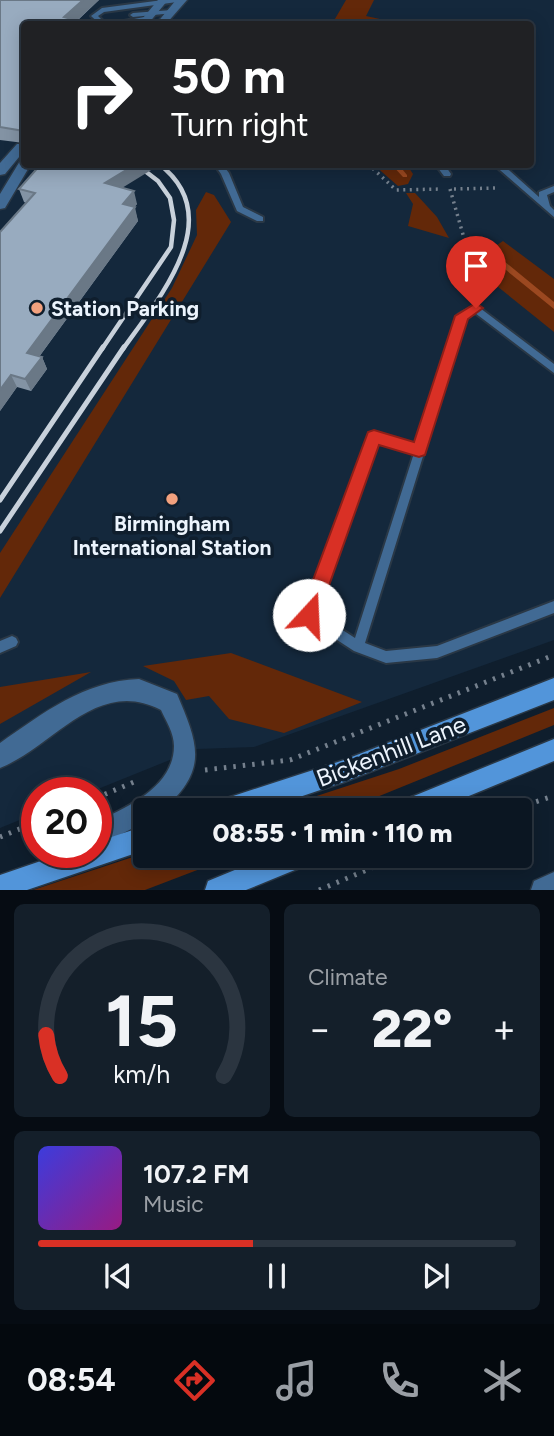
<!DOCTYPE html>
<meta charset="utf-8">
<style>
body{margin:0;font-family:Figtree,sans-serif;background:#141f2a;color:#f1f3f6;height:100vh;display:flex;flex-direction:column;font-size:26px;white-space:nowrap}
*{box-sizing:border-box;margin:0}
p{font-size:23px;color:#9a9fa5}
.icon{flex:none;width:38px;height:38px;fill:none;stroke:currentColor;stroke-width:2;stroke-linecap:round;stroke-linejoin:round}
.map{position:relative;height:890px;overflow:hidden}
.drawer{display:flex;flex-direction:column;gap:14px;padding:14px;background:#060c13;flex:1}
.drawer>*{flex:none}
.hud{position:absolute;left:21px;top:21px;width:513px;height:147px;border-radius:7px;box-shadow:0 4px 18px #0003,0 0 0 2px #2b3540;background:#202124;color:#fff;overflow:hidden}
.speed{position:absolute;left:21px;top:777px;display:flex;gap:14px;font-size:35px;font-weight:700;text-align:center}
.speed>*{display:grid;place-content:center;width:91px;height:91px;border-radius:50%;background:#0b1622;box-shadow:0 4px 18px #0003,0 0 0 2px #2b3540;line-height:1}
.speed .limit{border:10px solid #d22;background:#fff;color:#111}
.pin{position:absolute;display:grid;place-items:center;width:60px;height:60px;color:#fff;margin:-72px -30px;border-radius:50% 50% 50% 0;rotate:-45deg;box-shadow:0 0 7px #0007}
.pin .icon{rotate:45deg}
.me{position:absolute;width:77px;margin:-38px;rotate:20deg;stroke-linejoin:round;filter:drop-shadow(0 0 5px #0008)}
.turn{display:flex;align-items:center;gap:24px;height:147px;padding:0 35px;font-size:32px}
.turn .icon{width:91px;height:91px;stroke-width:2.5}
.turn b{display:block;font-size:49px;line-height:60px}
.big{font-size:52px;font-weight:800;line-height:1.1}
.drawer .tile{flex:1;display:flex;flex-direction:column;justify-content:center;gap:10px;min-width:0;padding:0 24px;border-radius:10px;background:#141f2a}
.drawer .dial{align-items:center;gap:0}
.dial svg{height:182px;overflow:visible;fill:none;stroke:#2b3540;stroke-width:7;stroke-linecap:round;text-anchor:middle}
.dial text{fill:#f1f3f6;stroke:none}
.song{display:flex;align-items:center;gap:21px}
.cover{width:84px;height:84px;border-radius:10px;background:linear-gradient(135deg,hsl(240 70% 55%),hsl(310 70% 35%))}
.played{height:7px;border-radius:4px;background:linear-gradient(90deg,#d93025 45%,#2b3540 45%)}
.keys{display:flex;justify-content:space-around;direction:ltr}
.heat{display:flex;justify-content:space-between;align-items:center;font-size:38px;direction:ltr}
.drawer .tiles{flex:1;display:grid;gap:14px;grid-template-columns:1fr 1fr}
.tile:last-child{grid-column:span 2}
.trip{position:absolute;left:133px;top:798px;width:399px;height:70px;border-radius:7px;background:#0b1622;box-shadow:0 4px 18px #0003,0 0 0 2px #2b3540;font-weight:800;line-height:70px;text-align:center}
.tab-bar{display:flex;height:112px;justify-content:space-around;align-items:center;background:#04090e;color:#9a9fa5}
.tab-bar .icon{width:49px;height:49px}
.tab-bar .on{color:#d93025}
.tab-bar b{font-size:32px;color:#f1f3f6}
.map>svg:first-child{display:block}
.built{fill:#14283c;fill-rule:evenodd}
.green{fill:#632809}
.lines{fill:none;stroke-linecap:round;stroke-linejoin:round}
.stream{fill:#9b4820;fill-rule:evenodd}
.service-casing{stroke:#2a3846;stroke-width:4}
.tertiary-casing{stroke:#2a3846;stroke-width:3}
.secondary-casing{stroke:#2a3846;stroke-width:3}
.path-far1{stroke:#75808d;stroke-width:3.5;stroke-dasharray:2 4.5;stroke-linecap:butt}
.path{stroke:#75808d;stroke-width:5;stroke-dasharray:2.5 7;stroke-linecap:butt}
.service{fill:#416a94;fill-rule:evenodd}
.tertiary{fill:#416a94;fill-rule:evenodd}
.secondary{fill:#5295da;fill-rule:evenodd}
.rail-far1{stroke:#c8d1db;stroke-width:4.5}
.rail{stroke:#c8d1db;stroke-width:5}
.wall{fill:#8393a4}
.shaded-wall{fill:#6a7886}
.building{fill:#98abbf;stroke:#6a7886;stroke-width:2}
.route{fill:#d93025;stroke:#8d1f18;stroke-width:2}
.poi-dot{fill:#f2a17e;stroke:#0f1e2d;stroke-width:2.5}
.labels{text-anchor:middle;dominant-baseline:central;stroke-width:7;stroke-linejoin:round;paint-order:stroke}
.poi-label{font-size:21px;font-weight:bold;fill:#ecf4fd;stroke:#0f1e2d;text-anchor:start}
.near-street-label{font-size:24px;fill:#ecf4fd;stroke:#0f1e2d}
</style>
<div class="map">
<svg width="554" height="890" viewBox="0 0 554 890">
<rect width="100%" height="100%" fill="#0f1e2d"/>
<path class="built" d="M0,0h554v640l-300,107 -57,2 -109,44h-51v20l-37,15zM24,24h506v140h-506z"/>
<path class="green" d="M346,0h28l-8,16 37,8 -40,-3 -4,3h-27z
M374,165h33l6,9 -5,10 -10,2z
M206,192l8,3 17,27 -231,376v-45l172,-265 25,-53 -1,-25z
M406,193h9l22,24 12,21 -41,-12 5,-22z
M503,241l51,38v53l-77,-62 -1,-11z
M231,653l131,49 -78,31 -55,-14 -20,-23 -23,4 -12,-19 -31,-15z
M91,672l-91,52v-37z
M554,708v17l-209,85h-71l125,-41z
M145,853v3h89l-89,34h-112z"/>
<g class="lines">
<path class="stream" d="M391,164h7l9,11v2h-4z
M493,252l61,50v7l-64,-52 -1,-2z"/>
<g class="service-casing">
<path id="service" d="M163,0h17l-3,2 -73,10 -6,4 8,8h-6l-9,-8 11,-8z
M172,10l2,1v2l-41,4 -3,-2 3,-2z
M144,17l2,1v2l-25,4h-12z
M214,164h8l7,9 14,34 20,10v4h-6l-20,-10 -16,-37z
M435,164h9l7,10 -1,2h-6z
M493,164h9l37,33v-5l15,-6v6l-7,3 3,11 4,4v7z
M476,305l78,59v9l-79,-60 -9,5 -101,325 21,8 51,-5 117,-45v12l-117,45 -51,5 -32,-12 -49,-32 -2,-4 67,-181 4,-1 42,12 41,-129 2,-2zM377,442l37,11 -59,185 -39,-25z
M12,636l4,2 2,4 -2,4 -16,7v-12z"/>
</g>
<g class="tertiary-casing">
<path id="tertiary" d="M158,0h10l-20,24h-10z
M176,0h11l-21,24h-10z
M17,144h7v7l-19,23 -5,1v-12z
M24,160v4h7l-26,44 -5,1v-15l20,-33z
M139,679l38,15c21,50 32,75 -14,116h-18v12l-49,25v-25c31,-15 78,-35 78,-76 0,-13 -8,-25 -13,-36 -64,-34 -108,37 -161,58v-25c43,-30 84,-62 139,-64z
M554,872v18h-23l3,-9z"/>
</g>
<g class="secondary-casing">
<path id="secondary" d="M554,678v22l-210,82 -83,28h-46l4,-8 8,-4 117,-38z
M554,739v22l-119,49h-40l4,-8z
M145,826v24l-118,40h-27v-15l67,-23h29v-10z
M269,856h41l-3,9 -61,25h-41l3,-9z"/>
</g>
<path class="path-far1" d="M368,164l28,26 46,-1
M450,189l16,56 -1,49
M454,189l44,-1"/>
<path class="path" d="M205,770l85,-10 264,-105
M96,798l38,-16
M509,810l45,-14
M0,837l37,-15
M319,890l81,-34"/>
<use href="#service" class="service"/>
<use href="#tertiary" class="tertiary"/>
<use href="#secondary" class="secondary"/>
<path class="rail-far1" d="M102,349l69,-102 3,-27 -4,-22 -12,-17 -22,-17
M123,349c36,-51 106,-132 36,-185"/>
<path class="rail" d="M0,500l103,-153
M0,531l124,-184"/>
</g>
<path class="wall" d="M0,0h99l-22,21 -53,3v119l-24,-3z
M123,188l14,16 -3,3 4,14 -99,136h3l5,12 -16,22 -14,-4 -17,24 26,-208 -2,-1 -5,-13z"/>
<path class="shaded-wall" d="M83,0h16l-26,24 -9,-7z
M136,164h25l-52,32 -4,-13z
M134,191l3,13 -11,13 -3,-13z
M135,207l3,14 -105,144 -6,-12z
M42,357l5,12 -16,22 -6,-12z
M11,375l6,12 -17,24v-21z"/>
<path class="building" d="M0,0h83l-19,17 22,6 -1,1h-61v107l-24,-4z
M41,164h95l-31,19 29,8 -11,13 12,3 -108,146 15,4 -17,22 -14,-4 -11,15v-158l35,-39 -16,-4z"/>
<path class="route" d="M476,303l7,5 -15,11 -43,136 -6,2 -40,-12 -63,177 -7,2 -6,-2 -3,-7 68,-183 6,-2 40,12 41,-126z"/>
<g class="poi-dot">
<circle cx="37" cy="308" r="7"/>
<circle cx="172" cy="499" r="7"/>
</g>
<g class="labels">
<g class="poi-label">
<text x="51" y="308">Station Parking</text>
<text x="172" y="523" text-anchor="middle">Birmingham<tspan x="172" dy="24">International Station</tspan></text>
</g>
<g class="near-street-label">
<text transform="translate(391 751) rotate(-21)">Bickenhill Lane</text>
</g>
</g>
</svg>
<div class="speed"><div class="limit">20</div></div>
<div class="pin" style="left:476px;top:308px;background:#d93025"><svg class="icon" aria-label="arrive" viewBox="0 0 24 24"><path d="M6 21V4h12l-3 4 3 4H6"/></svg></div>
<svg class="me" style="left:309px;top:615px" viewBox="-20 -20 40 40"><circle r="19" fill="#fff"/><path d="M0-13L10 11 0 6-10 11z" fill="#d93025"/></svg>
<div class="trip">08:55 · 1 min · 110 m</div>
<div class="hud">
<div class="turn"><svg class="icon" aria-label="right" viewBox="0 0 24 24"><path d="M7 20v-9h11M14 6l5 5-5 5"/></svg><div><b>50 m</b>Turn right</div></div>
</div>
</div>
<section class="drawer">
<div class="tiles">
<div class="tile dial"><svg viewBox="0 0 100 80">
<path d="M14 69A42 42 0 1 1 86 69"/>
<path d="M14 69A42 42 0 0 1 8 51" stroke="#d93025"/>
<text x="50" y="56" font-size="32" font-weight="700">15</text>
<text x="50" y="72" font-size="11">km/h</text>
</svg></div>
<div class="tile"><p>Climate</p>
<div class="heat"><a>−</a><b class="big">22°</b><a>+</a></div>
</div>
<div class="tile">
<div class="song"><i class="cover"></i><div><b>107.2 FM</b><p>Music</p></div></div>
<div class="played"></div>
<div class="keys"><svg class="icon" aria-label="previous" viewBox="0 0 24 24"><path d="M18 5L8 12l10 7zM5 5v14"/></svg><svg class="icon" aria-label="pause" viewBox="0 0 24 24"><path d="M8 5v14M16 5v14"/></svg><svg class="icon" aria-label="next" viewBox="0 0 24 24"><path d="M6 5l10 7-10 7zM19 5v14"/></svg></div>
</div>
</div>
</section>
<nav class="tab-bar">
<b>08:54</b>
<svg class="icon on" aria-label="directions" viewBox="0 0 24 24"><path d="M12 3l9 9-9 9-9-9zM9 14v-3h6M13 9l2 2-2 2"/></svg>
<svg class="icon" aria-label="music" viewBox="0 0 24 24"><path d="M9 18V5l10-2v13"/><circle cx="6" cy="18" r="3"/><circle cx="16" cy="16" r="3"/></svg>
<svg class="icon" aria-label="phone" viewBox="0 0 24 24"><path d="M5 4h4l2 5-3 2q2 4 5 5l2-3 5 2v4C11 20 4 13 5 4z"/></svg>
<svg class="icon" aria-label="climate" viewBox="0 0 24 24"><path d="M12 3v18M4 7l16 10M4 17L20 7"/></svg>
</nav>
